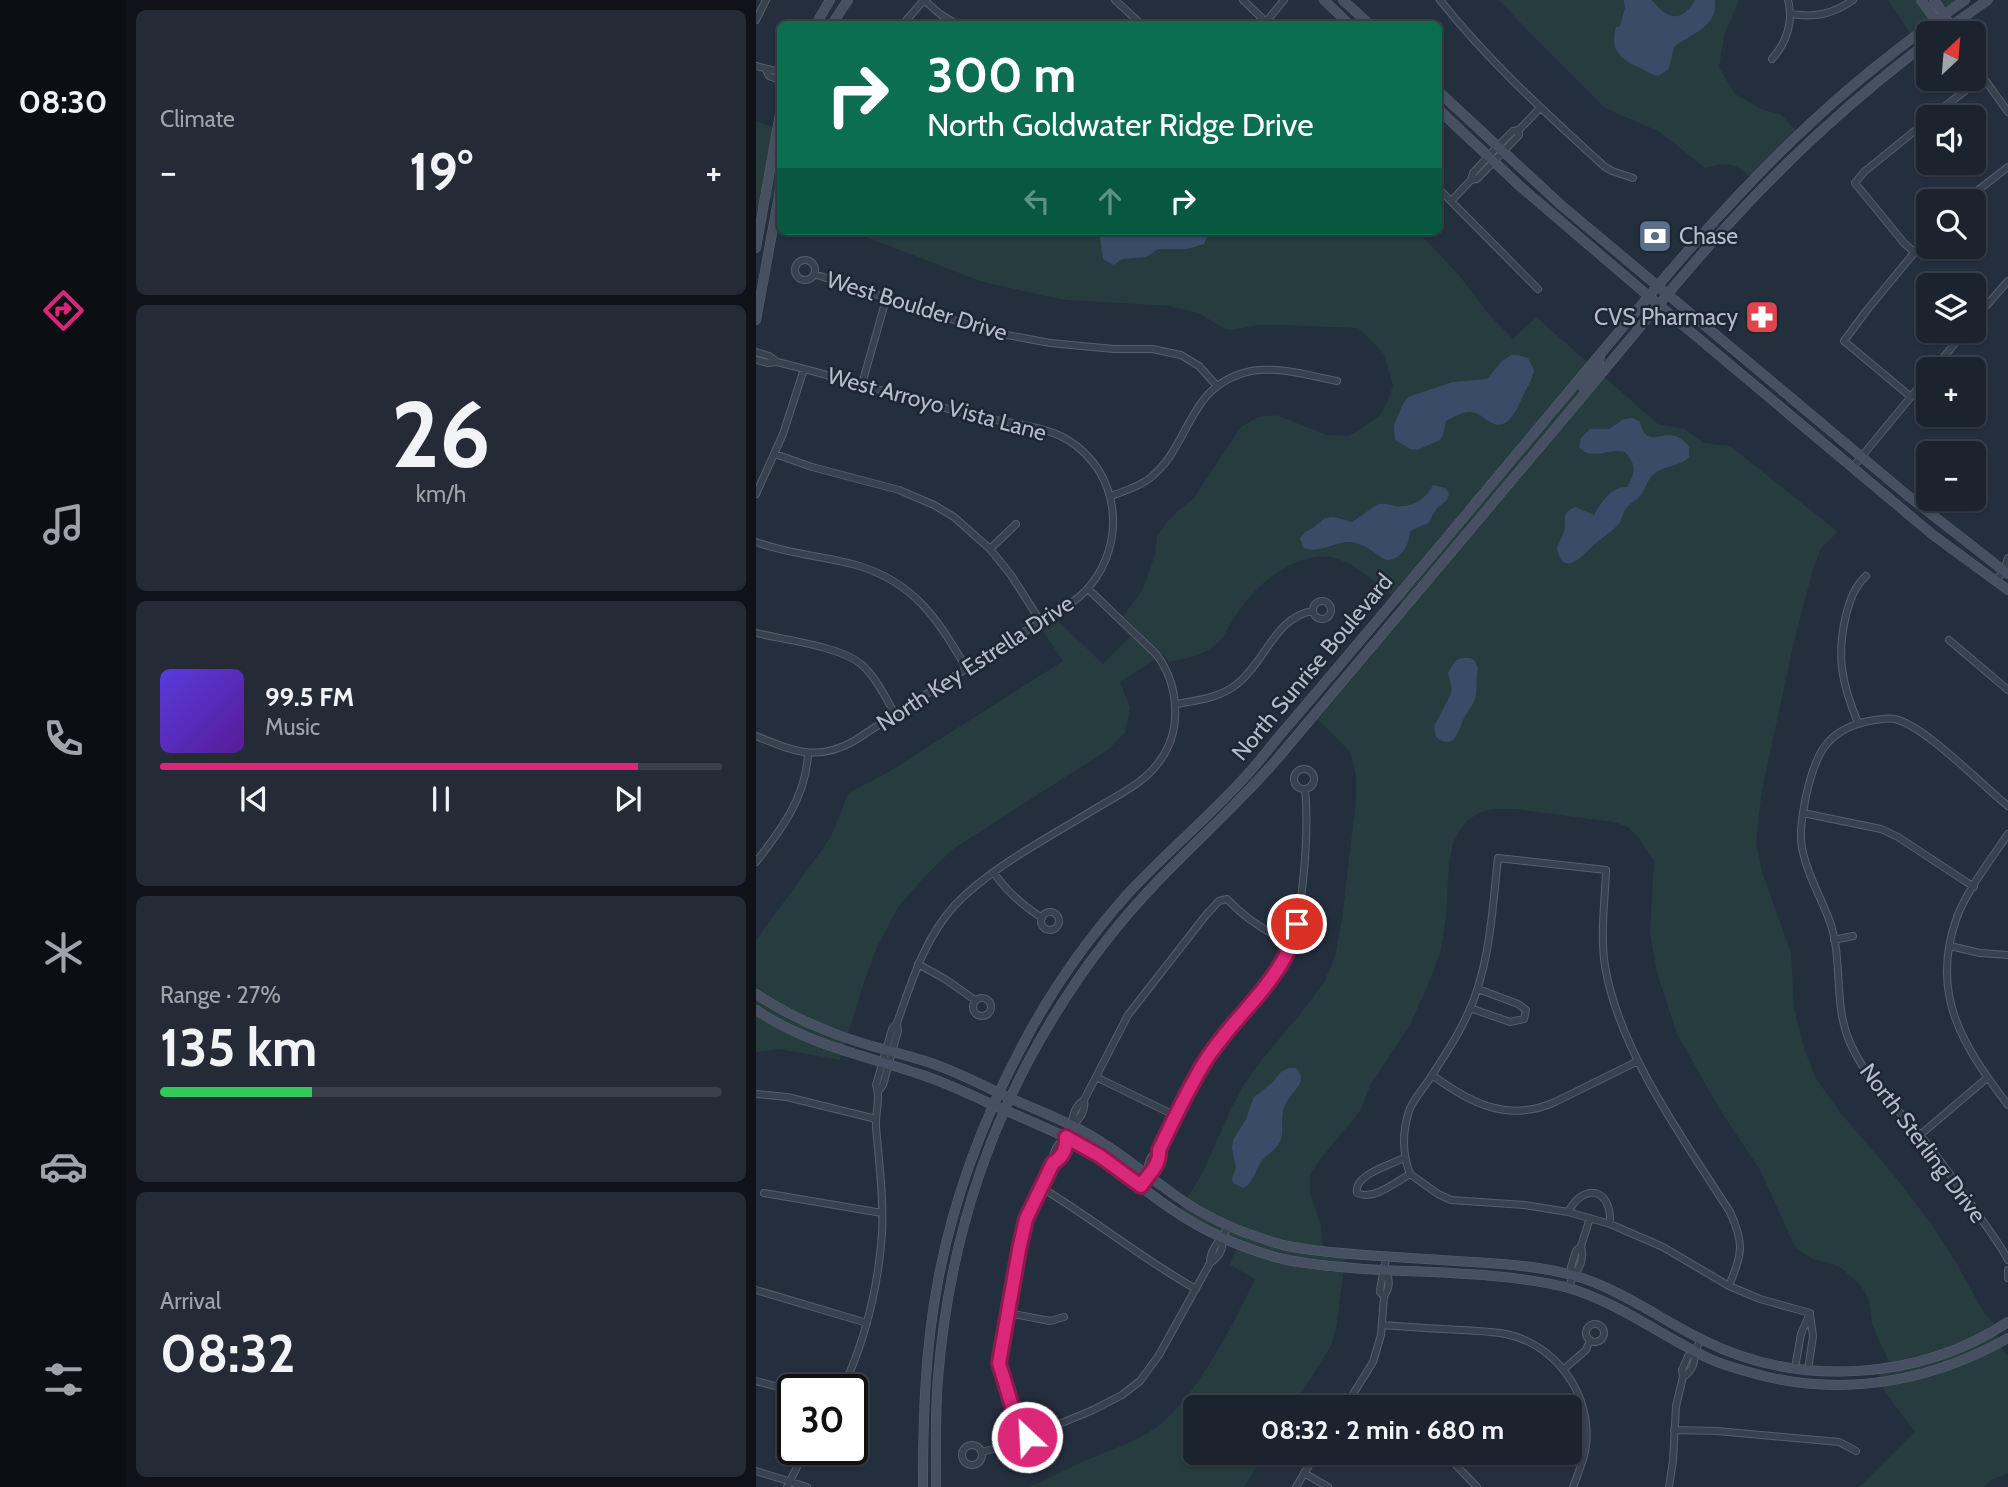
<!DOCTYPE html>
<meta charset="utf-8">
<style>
body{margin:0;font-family:Cabin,sans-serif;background:#242b36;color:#f1f3f6;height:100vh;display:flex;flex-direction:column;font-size:26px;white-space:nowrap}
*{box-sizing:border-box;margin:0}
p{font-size:23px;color:#a0a4aa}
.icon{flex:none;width:38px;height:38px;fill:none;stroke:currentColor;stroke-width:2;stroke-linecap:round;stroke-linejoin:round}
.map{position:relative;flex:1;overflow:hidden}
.details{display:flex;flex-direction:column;gap:10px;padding:10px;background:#0f1319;width:630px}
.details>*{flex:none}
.banner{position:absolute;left:21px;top:21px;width:665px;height:214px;border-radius:10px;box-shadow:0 2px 5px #0004,0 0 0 2px #39404a;background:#0b6e4f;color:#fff;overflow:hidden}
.needle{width:46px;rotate:26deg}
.controls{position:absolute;left:1160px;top:21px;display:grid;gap:14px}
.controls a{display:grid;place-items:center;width:70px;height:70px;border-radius:10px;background:#1b232e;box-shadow:0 2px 5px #0004,0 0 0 2px #39404a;font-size:35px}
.speed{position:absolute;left:21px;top:1374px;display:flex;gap:14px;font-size:35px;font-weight:700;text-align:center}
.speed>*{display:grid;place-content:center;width:91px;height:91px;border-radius:50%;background:#1b232e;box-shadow:0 2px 5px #0004,0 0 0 2px #39404a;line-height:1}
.speed .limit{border:4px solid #111;border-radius:10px;background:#fff;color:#111}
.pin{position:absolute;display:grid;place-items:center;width:60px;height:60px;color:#fff;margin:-30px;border:4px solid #fff;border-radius:50%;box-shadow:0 2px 7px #0007}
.me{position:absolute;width:77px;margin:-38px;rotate:335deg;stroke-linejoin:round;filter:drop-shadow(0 0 5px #0008)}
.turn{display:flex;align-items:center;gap:24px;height:147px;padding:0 35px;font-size:32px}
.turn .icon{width:91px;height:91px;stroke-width:2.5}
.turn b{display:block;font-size:49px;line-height:60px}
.lanes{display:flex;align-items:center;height:66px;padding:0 35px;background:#0003;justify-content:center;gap:35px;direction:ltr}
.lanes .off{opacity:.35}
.big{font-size:52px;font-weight:700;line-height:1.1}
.details .tile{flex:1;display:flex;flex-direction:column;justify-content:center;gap:10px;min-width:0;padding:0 24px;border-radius:10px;background:#242b36}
.details .dial{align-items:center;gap:0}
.dial b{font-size:91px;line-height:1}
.song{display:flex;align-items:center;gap:21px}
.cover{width:84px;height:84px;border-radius:10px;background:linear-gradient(135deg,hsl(250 70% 55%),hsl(270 70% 35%))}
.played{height:7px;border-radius:4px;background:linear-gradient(90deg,#db2777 85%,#39404a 85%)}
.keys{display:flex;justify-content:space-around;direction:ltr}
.heat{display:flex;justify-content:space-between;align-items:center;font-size:38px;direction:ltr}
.charge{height:10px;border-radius:5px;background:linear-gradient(90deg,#34c759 27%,#39404a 0)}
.trip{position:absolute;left:427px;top:1395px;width:399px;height:70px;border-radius:10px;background:#1b232e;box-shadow:0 2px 5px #0004,0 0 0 2px #39404a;font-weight:700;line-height:70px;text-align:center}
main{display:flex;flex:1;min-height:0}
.menu{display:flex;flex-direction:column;width:126px;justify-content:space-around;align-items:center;background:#0b0e12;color:#a0a4aa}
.menu .icon{width:49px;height:49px}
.menu .selected{color:#db2777}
.menu b{font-size:32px;color:#f1f3f6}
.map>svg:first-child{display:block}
.green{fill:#263c3f}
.water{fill:#394c67}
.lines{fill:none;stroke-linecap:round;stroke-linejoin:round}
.street-casing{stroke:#565f6c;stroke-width:8}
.secondary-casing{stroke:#565f6c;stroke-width:10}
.street{stroke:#38414e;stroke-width:6}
.secondary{stroke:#465061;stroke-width:9}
.route-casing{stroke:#8e194d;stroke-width:18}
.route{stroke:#db2777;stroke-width:12}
.labels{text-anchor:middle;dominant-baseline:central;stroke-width:5;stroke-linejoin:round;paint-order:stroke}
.poi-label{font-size:23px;fill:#b4bcc9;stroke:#1d2633;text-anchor:start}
.street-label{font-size:23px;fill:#b4bcc9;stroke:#1d2633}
</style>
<main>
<nav class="menu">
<b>08:30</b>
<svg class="icon selected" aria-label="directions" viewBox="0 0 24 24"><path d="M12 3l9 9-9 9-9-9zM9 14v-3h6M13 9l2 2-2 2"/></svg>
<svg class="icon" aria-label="music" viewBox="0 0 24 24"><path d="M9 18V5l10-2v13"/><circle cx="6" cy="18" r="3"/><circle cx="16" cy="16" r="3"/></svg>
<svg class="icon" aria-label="phone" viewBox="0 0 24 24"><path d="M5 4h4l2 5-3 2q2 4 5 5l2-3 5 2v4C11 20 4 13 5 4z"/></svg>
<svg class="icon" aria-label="climate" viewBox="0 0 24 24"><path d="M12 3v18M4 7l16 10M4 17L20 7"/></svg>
<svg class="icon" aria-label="car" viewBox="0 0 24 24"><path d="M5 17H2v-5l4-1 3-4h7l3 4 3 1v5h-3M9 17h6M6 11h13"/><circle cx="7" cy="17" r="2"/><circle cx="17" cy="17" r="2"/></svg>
<svg class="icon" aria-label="filters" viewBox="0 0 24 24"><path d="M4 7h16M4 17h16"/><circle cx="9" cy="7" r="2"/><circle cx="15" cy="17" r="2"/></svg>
</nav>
<section class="details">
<div class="tile"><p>Climate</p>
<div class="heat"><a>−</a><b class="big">19°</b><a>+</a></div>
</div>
<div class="tile dial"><b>26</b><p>km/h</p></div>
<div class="tile">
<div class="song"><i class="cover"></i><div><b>99.5 FM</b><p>Music</p></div></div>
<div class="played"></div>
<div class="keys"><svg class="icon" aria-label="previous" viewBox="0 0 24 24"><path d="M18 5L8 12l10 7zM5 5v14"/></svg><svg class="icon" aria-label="pause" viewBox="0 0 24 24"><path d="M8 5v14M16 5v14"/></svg><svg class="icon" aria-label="next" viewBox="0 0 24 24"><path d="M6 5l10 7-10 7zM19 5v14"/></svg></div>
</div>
<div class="tile"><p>Range · 27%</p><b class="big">135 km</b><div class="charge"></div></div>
<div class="tile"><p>Arrival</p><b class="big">08:32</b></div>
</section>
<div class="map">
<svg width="1252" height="1487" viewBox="0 0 1252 1487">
<rect width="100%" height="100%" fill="#242f3e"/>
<path class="green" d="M743,0h240l-15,36 -5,31 16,27 26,15 20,6 16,16 -48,45c-15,-15 -25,-13 -44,-8l-45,-36 -55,-24 -75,-75z
M1132,0h72l-49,34z
M0,121l24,9v72l-18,-6 -2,16 -4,2z
M95,231h566l41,43 34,44 21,21 23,-22 122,107 26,5 20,14 26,3 108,86 -17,16 -8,21 -20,77 -31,144 -6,53 6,29 29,81 3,55 9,37 12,32 24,34 54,63 39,51 26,41 25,45 12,14 6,22 7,9v117l-17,7 -8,7h-125l7,-5 50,-50 -30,-40 -10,-27 14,-3 -17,-38 -3,-24 -10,-17 -18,-15 -11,-5 -17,-4 -18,-12 -35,-77 -40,-60 -43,-76 -20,-61 -7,-41 4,-71 -16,-24 -10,-10 -14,-5 -99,-13h-23l-13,4 -11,7 -9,11 -6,12 -4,19 -3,56 -5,32 -12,32 -18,41 -40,61 -11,27 -42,51 -8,13v18l11,32 2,24 23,1 -9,73 -5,21 -39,63h-98v45l70,1 -21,34h-214c20,-9 39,-20 59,-28 23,-10 47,-17 68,-32 40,-31 76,-102 98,-148l-25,-14 6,-17 -28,-13 -32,-19 26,-42 29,-65 12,-23 17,-24 41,-49 23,-31 11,-25 7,-37 14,-121v-22l-5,-24 -33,-34 91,-110c-18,-15 -49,-42 -71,-50 -30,-11 -71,16 -89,39 -7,9 -14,17 -19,27 -5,8 -7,15 -16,21 -13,10 -30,13 -45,16l-6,-8 -43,28 10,26 -5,24 -16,17 -156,100 -26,25 -29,33 -21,40 -12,32 -25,81 -61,-11 -23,3v-112l66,-90 10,-16 15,-38 4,-4 39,-21 173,-110 -23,-34 15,-9 48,46 34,-34 -14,-14 16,-21 6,-12 10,-28 2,-20 15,-19 22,-18 47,-71 17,-10 18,-2 51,20 22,1 31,-20 9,-18 4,-13 -9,-31 -23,-24 -4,-2 -75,-3h-24l-26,5 -7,-1 -27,-16 -28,-7 -102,-6 -18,-3 -70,-16z"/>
<path class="water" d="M868,0h28c14,19 30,24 43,0h20c3,28 -24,33 -41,47l-5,22 -11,7c-6,-1 -10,-4 -16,-7 -20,-9 -33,-17 -26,-42l4,-1 5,-18z
M345,231h107l1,1 -5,12 -17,5h-29l-12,8 -24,2 -8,6 -11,-6 -3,-22z
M755,355h7l10,3 6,12c-2,12 -9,20 -13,30 -5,12 -15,32 -31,22 -7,-4 -10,-9 -19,-10 -8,-1 -18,5 -25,9l-3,14 -3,5 -23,10 -7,-1 -15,-9 -1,-15 9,-21 5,-7 45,-15 34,-3 15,-18z
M877,418l7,4c8,34 28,-4 49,25v10c-9,10 -24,8 -34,16 -8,6 -9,16 -15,23 -4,5 -9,6 -13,11 -5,5 -4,14 -10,19 -6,6 -14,11 -21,17 -10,9 -33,38 -39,5 2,-5 5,-11 7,-16 3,-13 -4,-18 11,-25l19,8c7,-12 17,-29 33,-28 8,-14 10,-22 -2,-35 -17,-5 -33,10 -46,-5l2,-9 9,-9h19l15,-10z
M677,485l12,3 4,6 -2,6 -10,8 -9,15 -18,8c-1,14 -8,29 -24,29 -11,-6 -23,-18 -37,-18 -16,0 -29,12 -46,6l-3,-10 5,-6 8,-4 12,-10 9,-1 18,5 26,-18c7,-1 11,1 17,2 19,2 30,-7 38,-21z
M705,658h9l4,2 4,8c-2,9 -1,19 -2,28 -2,7 -7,14 -11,20 -6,11 -9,37 -29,21l-2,-11 16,-30 2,-7 -4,-16 7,-12z
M533,1068h7c14,14 -6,24 -11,37 -6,12 0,26 -5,37 -4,8 -14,13 -19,20 -6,9 -8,22 -18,26l-10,-5 -1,-5 4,-10 -4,-20 1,-8 13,-21 8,-22 18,-14 9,-11z"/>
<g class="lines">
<g class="street-casing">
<path id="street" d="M168,0l16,14 16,10
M359,0l26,24
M487,0l23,22
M684,0c49,62 107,114 165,167l7,4 21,7
M1035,14c24,4 42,0 62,-14
M0,20l10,-20
M509,23l19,-23
M147,24l21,-24
M1016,59c14,-16 22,-37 16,-59
M1218,59l9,18 25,35
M0,66l24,6
M10,70l3,6 11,4
M1175,117l52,-40
M715,180l6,-1 42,-44v-5l21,-22
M682,188l100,101
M696,200l19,-20 2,-7 24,-26 16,-16 6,-1
M1208,201l44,-34
M1158,252l-10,-9 -49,-60 9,-11 64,-52
M39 270a10 10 0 1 1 20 0a10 10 0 1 1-20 0Z
M58,274l177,58 59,11 64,6h38l29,6 18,11 18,20
M1218,320l34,-39
M0,352l13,4 8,6
M0,360l12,3 9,-1c65,16 129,36 194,53 30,8 70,9 97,25 52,32 59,102 21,147 -12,16 -52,37 -70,48 -55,35 -110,70 -165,106 -37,21 -61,10 -98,-5
M1178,369l31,-38
M106,384l25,-88
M1155,397l-67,-56 23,-31 61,-74
M19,454l37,13 87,23 35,15 20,12 36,32 21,26 30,47
M1097,467l75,-91
M0,494l27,-60 21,-65
M355,496c13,-5 28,-9 39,-18 42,-33 36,-93 101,-107 28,-5 59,5 86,10
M0,542c32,12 67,14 100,23 59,17 82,55 111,104
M234,549l26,-25
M1240,581l8,-11 4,-12
M557 610a9 9 0 1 1 18 0a9 9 0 1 1-18 0Z
M0,633c29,7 83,13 105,31 15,13 24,33 34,50
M1193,640l59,50
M420,704c22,-4 44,-6 61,-20 28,-22 39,-68 76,-73
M1102,723c-16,-39 -22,-66 -12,-108 4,-15 8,-28 20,-39
M538 779a10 10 0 1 1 20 0a10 10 0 1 1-20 0Z
M1252,806c-28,-22 -81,-79 -113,-87 -8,-2 -17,1 -26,2 -44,9 -54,35 -63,75 -3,17 -7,34 -4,52 5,27 19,49 28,74 14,41 2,85 22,125 16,34 43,59 67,87 23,27 43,57 63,86 9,13 19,26 26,40
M1047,813l78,16 17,8 76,50
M1252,834c-16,24 -41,56 -51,83 -28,77 6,129 51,188
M0,862c25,-32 50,-65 52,-108
M238,873c13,19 28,32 48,45
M285 921a9 9 0 1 1 18 0a9 9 0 1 1-18 0Z
M1078,940l19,-4
M1194,946l30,7 28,2
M162,964l27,15 30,21
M217 1007a9 9 0 1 1 18 0a9 9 0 1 1-18 0Z
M714,1008l40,14 14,-3 2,-9 -8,-6 -40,-15
M676,1075c38,28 76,48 123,27l83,-41
M340,1077l80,39
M122,1092l5,-7 15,-54 -1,-8
M0,1094l31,3 89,22
M316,1126c0,-11 3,-20 12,-26l44,-85 78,-100 13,-14 8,-2c19,20 39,34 65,43
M316,1126c8,-7 14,-15 12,-26
M1164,1135l67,-57
M648,1158c-14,7 -51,17 -47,35 16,8 39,-11 53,-19
M297,1163c10,-6 13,-15 13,-26
M392,1174c-1,-10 2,-19 11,-24
M654,1174c-8,-21 -8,-41 -1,-63 4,-12 16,-24 23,-36 17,-26 36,-55 45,-85 14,-42 16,-89 21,-132l108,12c-1,31 -6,65 -1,96 14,85 79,174 125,246 15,33 12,41 -1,74
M654,1174l28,20 13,6 73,5 44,7 42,12 53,23 66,39 31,13 50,14
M385,1186c7,-12 20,-21 18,-36 21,-43 42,-87 72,-125 19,-24 42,-45 56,-72 17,-35 22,-125 18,-164
M286,1188c53,32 100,71 154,101
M8,1193l118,20
M812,1212c17,-31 44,-23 42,12
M454,1263c0,-16 12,-24 19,-37
M1252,1270v8
M817,1275c8,-7 11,-19 8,-29
M813,1288l4,-13 -2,-8 5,-16 5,-5 9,-28
M0,1290l111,33
M628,1296l-4,-4c1,-13 5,-23 6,-35
M252,1313l42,8 14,-4
M830 1333a9 9 0 1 1 18 0a9 9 0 1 1-18 0Z
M626,1325c27,2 54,4 81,5 14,1 29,1 43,4 50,11 86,60 80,112 -2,14 -8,28 -13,41
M1039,1368l6,-34 9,-21
M808,1369l22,-19 4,-10
M1052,1370l5,-34 -3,-21
M927,1377c10,-6 12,-15 12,-26
M0,1381l37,10
M86,1390c23,-49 36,-102 40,-156 2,-35 -3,-71 -6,-107 -1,-14 5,-29 0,-42l16,-56 5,-6c15,-42 27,-84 58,-118 37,-39 98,-70 145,-99 20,-12 45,-24 59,-44 24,-32 20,-78 -3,-108l-68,-65
M594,1398l15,9
M589,1407l28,-45 8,-27 3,-39c6,-8 6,-17 1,-26
M918,1430l43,1 122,11 17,9
M271,1437l-13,-24 -15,-50 20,-113 7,-31 27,-56c-1,-11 4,-19 13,-26
M206 1455a10 10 0 1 1 20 0a10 10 0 1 1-20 0Z
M226,1452l26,-7 85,-35 29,-15 18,-14 19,-26 51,-92c9,-6 14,-14 12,-25
M682,1452l17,12 22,23
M699,1464l10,-12
M0,1471l51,16
M548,1473l24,14
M31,1487l19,-38
M540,1487l21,-35
M913,1487l4,-26 3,-55 7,-29 -1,-7 6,-14 7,-5 6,-12"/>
</g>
<g class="secondary-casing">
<path id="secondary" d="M568,0l25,24
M587,0l26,24
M1165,0l19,26
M1178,0l14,21
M60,24l14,-24
M76,24l16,-24
M1185,33l47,-33
M682,91l123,114 346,290 101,79
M682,109l84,79 137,117 274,230 75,55
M0,248l24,-134
M0,320l24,-130
M827,387l14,-18 3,-12
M0,994c23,15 46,27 72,37 33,14 69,21 103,32 26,9 50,21 74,33 23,10 46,19 68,30 39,19 71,48 106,72 31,22 68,37 104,47 27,6 54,8 81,10 36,2 72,5 108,7 33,2 67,4 100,13 48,13 89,45 133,66 95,47 215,39 303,-19
M0,1010c54,36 109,45 169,66 24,8 46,19 68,29 25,11 50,21 74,33 39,18 70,48 106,72 34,23 71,39 110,49 27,6 54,8 81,10 64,4 138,3 201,18 52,14 96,49 145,72 18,8 38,13 58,18 82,19 166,3 240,-39
M167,1487c0,-69 2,-138 15,-206 16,-86 48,-169 90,-246 27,-50 60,-96 97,-138 38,-42 82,-78 120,-120 15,-16 28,-34 42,-50 94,-110 186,-221 279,-332 74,-88 147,-179 231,-259 52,-50 109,-95 168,-136
M180,1487c0,-36 -1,-73 2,-109 9,-112 39,-221 92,-320 34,-63 77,-124 127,-176 42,-44 87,-83 126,-130 100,-118 199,-236 298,-354 56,-67 111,-136 171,-199 54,-57 114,-110 176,-157"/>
</g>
<use href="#street" class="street"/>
<use href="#secondary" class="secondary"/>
</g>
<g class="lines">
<g class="route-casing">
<path id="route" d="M271,1437l-13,-24 -15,-50 20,-113 7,-31 27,-56c10,-6 14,-15 13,-26l34,19 41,30c7,-12 20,-21 18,-36 14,-29 28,-59 45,-87 24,-39 61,-68 82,-108 5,-10 8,-21 11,-31"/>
</g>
<use href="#route" class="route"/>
</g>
<defs>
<g id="bank-square" transform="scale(1.75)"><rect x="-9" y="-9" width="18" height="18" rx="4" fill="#5c6f8a" stroke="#1d2633"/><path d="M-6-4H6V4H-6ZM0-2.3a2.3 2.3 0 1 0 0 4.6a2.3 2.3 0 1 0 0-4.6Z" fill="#fff"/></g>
<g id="pharmacy-square" transform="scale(1.75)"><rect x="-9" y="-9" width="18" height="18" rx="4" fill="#e0444e" stroke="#1d2633"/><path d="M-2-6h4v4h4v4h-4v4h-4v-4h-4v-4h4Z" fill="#fff"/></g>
</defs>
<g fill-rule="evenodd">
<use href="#bank-square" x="899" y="236"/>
<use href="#pharmacy-square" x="1006" y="317"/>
</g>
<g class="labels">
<g class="poi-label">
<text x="923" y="236">Chase</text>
<text x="982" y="317" text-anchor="end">CVS Pharmacy</text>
</g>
<g class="street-label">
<text transform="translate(161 306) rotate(17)">West Boulder Drive</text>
<text transform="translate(181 404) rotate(15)">West Arroyo Vista Lane</text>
<text transform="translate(219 663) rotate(-33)">North Key Estrella Drive</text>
<text transform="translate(556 667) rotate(-50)">North Sunrise Boulevard</text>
<text transform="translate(1167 1143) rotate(53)">North Sterling Drive</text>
</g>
</g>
</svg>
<div class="controls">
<a><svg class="needle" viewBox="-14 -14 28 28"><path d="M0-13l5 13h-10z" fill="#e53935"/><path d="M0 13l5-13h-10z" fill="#a0a4aa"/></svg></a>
<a><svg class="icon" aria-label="sound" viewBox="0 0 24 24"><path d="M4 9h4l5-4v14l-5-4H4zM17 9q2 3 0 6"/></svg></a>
<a><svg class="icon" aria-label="search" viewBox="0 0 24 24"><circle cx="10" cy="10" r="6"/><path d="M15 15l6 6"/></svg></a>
<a><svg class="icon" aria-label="layers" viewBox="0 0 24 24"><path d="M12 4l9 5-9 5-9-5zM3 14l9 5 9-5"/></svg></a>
<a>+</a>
<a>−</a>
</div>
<div class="speed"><div class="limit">30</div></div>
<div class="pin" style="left:541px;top:924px;background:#d93025"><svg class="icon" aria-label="arrive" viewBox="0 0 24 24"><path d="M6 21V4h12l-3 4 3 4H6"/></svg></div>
<svg class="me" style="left:271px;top:1437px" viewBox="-20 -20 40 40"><circle r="17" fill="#db2777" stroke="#fff" stroke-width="3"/><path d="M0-11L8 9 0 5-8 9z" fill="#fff"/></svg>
<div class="trip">08:32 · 2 min · 680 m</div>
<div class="banner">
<div class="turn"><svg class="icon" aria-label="right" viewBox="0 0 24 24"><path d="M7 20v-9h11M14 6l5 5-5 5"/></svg><div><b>300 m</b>North Goldwater Ridge Drive</div></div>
<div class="lanes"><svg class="icon off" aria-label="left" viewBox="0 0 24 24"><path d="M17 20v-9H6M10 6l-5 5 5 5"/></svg><svg class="icon off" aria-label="ahead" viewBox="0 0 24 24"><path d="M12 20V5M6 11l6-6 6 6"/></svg><svg class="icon" aria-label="right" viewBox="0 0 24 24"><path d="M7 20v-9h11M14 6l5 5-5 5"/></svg></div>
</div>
</div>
</main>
